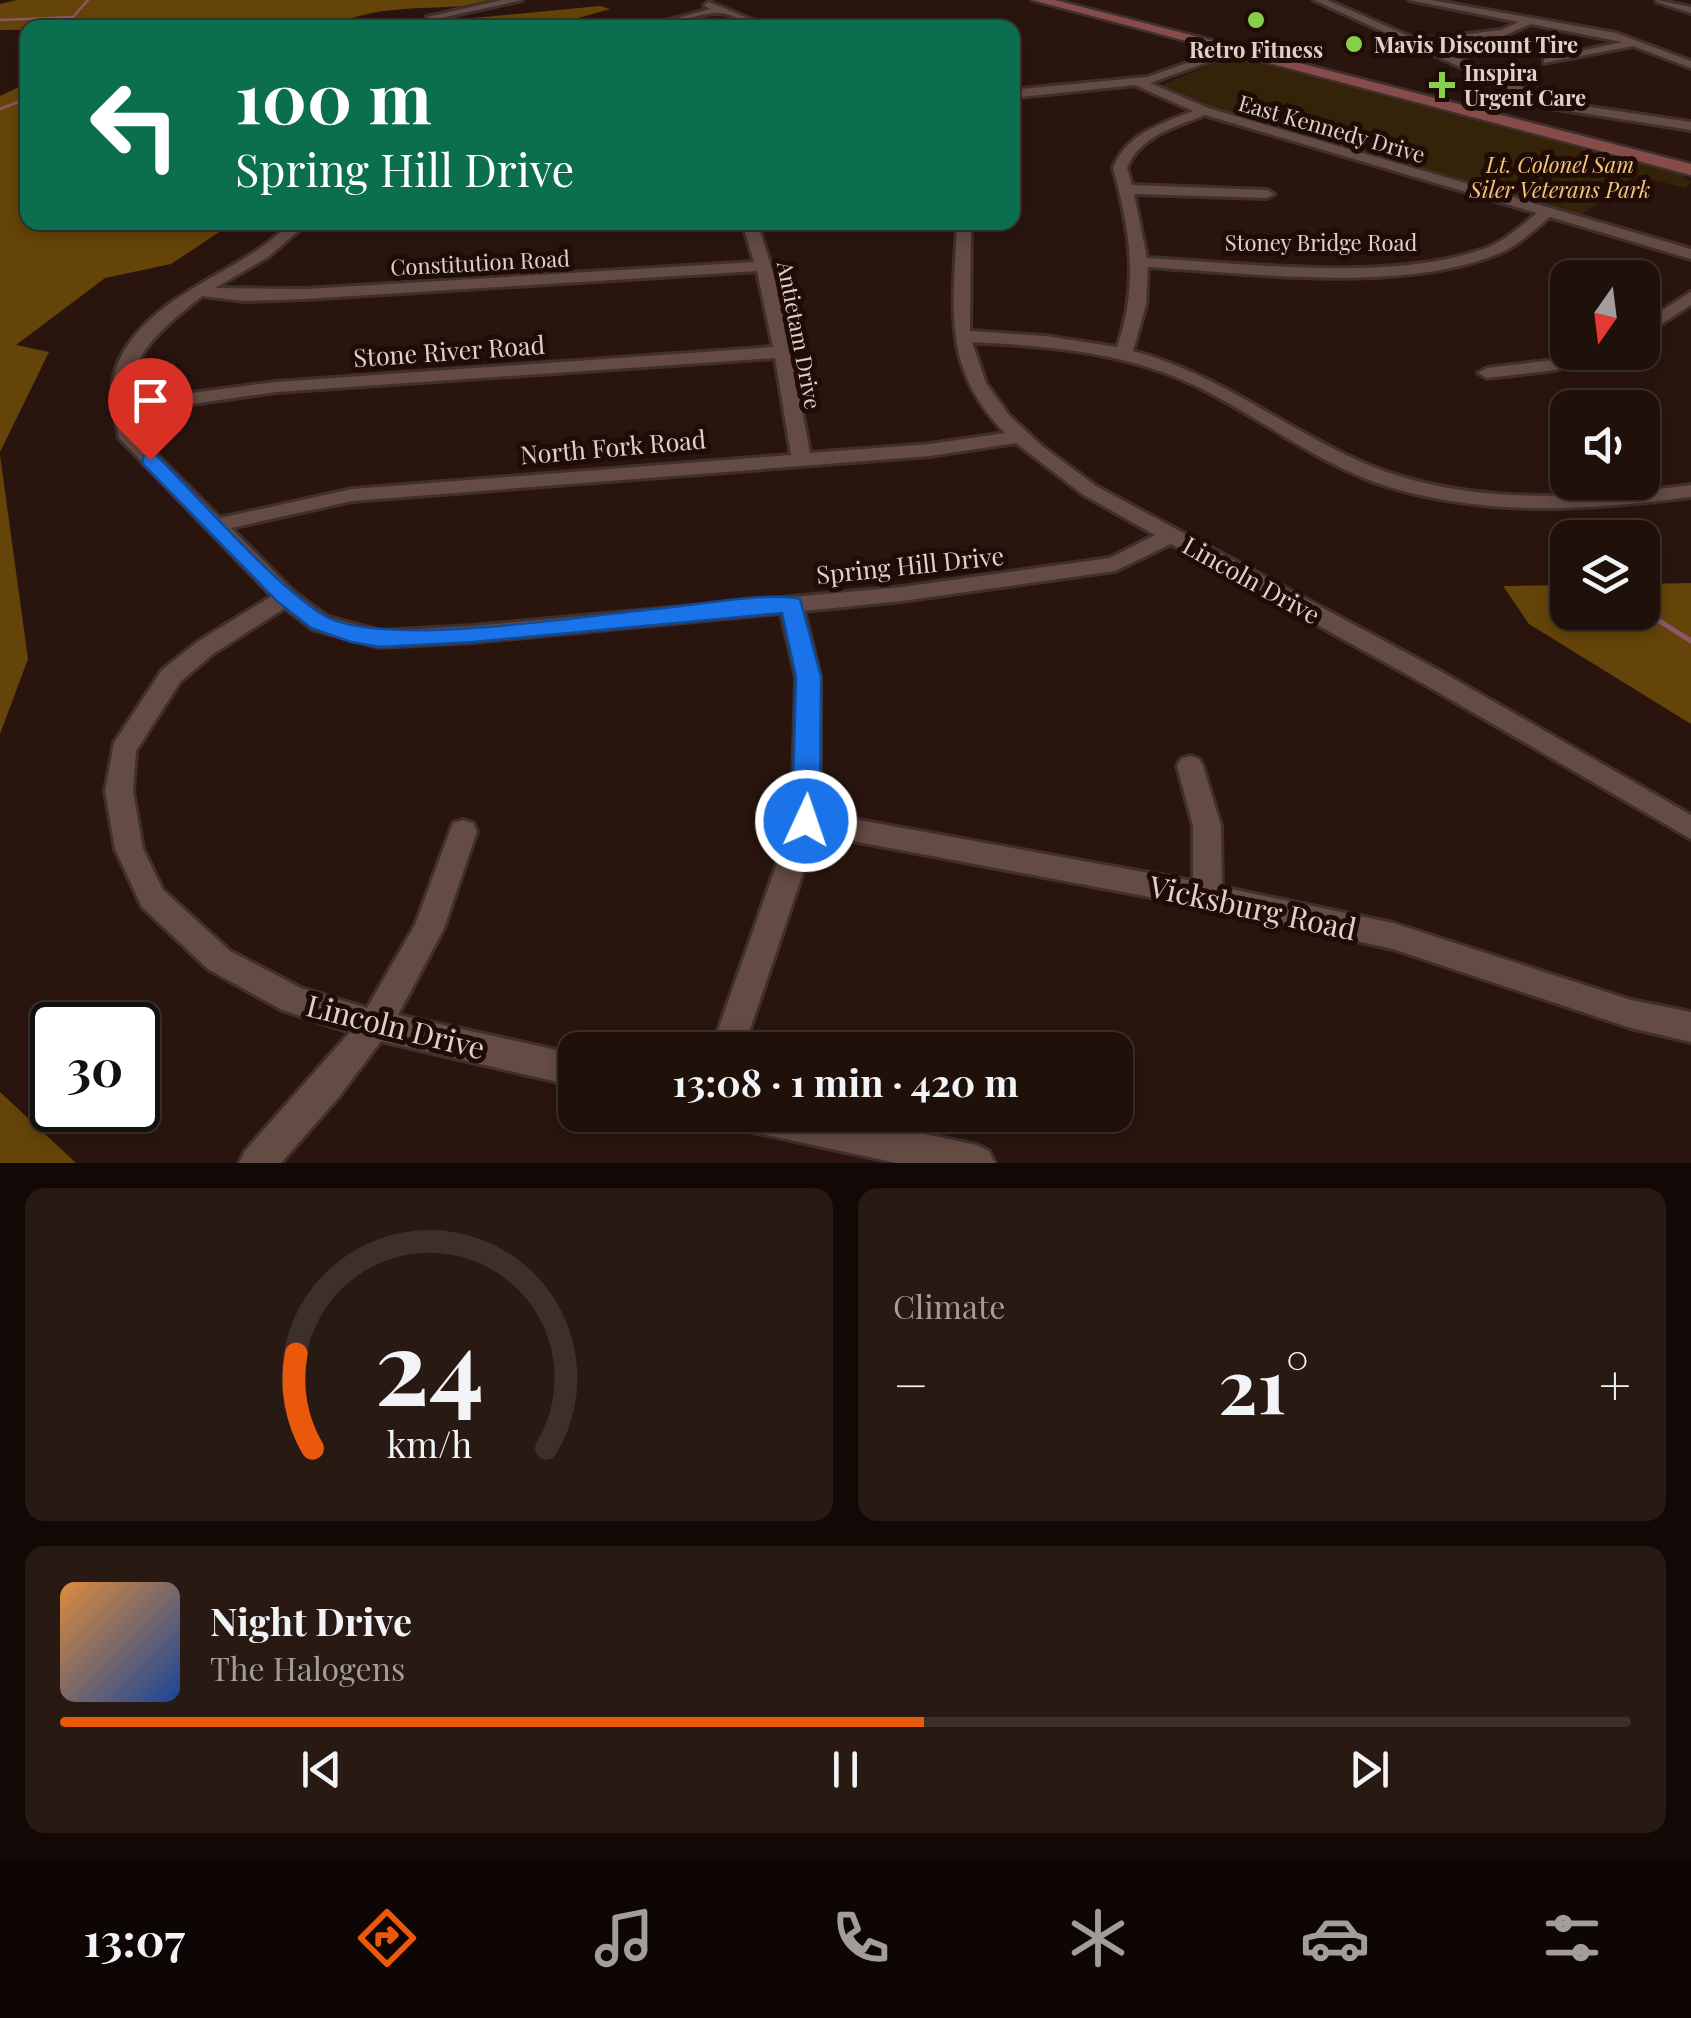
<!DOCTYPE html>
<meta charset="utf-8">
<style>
body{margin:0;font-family:"Playfair Display",serif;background:#281913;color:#f1f3f6;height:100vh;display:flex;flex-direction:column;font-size:38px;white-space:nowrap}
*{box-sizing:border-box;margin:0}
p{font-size:32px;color:#a29d9c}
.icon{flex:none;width:55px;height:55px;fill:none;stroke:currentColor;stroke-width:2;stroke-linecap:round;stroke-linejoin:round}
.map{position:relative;height:1163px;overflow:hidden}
.sheet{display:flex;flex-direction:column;gap:25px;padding:25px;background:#120906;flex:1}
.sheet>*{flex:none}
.banner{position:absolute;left:20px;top:20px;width:1000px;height:210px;border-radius:20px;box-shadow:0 5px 15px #0003,0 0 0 2px #3d302b;background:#0b6e4f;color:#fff;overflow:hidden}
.needle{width:65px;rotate:194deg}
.tools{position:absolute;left:1550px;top:260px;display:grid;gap:20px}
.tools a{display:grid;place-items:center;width:110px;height:110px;border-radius:20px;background:#20100a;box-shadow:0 5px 15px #0003,0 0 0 2px #3d302b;font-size:50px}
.speed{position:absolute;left:30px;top:1002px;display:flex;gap:20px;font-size:50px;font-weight:700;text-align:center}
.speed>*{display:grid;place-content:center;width:130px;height:130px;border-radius:50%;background:#20100a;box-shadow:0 5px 15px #0003,0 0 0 2px #3d302b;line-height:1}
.speed .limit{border:5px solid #111;border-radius:15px;background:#fff;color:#111}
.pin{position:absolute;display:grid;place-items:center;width:85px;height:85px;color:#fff;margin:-102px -42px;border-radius:50% 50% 50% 0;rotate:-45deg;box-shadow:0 0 10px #0007}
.pin .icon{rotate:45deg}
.me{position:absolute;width:110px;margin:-55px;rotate:3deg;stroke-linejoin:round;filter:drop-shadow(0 0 8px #0008)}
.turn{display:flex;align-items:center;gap:35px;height:210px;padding:0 50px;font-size:45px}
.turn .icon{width:130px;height:130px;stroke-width:2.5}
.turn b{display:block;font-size:70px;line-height:85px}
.big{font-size:75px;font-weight:700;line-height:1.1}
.sheet .tile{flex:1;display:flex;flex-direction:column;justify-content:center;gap:15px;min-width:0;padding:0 35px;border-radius:20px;background:#281913}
.sheet .dial{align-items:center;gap:0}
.dial svg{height:260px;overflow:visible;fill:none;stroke:#3d302b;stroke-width:7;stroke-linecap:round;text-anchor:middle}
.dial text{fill:#f1f3f6;stroke:none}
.song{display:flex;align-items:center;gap:30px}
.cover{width:120px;height:120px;border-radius:15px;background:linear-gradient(135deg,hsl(30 70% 55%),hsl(220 70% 35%))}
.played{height:10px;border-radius:5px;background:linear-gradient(90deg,#ea580c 55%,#3d302b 55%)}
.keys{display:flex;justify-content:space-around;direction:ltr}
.heat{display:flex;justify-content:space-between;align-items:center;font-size:55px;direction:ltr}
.sheet .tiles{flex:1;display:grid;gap:25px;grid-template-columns:1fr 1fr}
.tile:last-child{grid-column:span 2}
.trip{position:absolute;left:558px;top:1032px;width:575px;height:100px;border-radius:20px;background:#20100a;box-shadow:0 5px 15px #0003,0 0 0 2px #3d302b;font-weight:700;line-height:100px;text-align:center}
.tabs{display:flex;height:160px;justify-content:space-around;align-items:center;background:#0d0604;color:#a29d9c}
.tabs .icon{width:70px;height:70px}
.tabs .on{color:#ea580c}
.tabs b{font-size:45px;color:#f1f3f6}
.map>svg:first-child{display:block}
.green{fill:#342309}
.forest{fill:#654409}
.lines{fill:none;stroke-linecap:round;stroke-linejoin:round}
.stream-far1{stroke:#8d5769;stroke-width:2.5}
.stream{stroke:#8d5769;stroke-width:5}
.street-casing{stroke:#3f2f2d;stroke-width:6}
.secondary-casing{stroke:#3f2f2d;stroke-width:5}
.street{fill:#644b43;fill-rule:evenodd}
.secondary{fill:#854c4a;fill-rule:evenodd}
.route{fill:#1a73e8;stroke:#114b97;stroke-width:2.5}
.poi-dot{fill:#86cf4b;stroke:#200c06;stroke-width:4}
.labels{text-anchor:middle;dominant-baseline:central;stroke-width:10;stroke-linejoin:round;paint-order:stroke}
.far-poi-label{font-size:22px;font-weight:bold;fill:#e0d0cc;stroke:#200c06;text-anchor:start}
.far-street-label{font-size:22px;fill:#e0d0cc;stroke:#200c06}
.far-park-label{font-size:22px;font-style:italic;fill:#f6c47c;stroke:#200c06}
.street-label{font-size:25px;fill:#e0d0cc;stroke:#200c06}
.near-street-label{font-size:30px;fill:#e0d0cc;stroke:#200c06}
</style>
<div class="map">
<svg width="1691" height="1163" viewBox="0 0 1691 1163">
<rect width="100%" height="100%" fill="#2a150e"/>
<path class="green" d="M1229,57l19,2 432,115 11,8 -6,6 -49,-13 -58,42 -376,-110 -43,-21z"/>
<path class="forest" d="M17,0h490c-55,13 -110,1 -164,21l-3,6 -340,3v-26z
M600,6l10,3 -63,18h-168z
M27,83l1,139 205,1 -62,41 -66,14 -89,67 33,7 -49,100v-356z
M0,455l28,204 -28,75z
M1691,583v141l-162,-100 -26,-38 64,-1 1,27h74l1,-28z
M0,1092l76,71h-76z"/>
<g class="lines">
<path class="stream-far1" d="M73,17l15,-17
M73,17l2,11
M0,20l73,-3
M0,109l28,-11"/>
<path class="stream" d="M1642,610l49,31"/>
<g class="street-casing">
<path id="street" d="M502,0h20l-90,20 -5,-3z
M1314,0h13l91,40 83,-10 18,-8 -110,-22h22l185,33 75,28v7l-58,-22 -89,17v-4l78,-17 -91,-18 -28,12 -74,9 128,57 134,20v8l-141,-22z
M1656,0l35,7v6l-34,-11z
M709,2l63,26c-20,0 -35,-14 -53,-15 -21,-1 -52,15 -78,15l69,-19 -6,-4z
M1232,47l4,5 -86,31 58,25 483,141v10l-141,-42c-16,13 -31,28 -50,36 -96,41 -250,20 -352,14l-2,38 -13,46c79,21 141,69 213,104 108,53 229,44 345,30v12c-102,13 -202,20 -302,-10 -71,-22 -128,-70 -195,-102 -70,-33 -145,-39 -222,-43l14,41 23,32 33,31 54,40 346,186 249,143v24l-267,-155 -253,-140 -56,27 -213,30 -98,10 16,66v136l373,68v-55l-16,-60 4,-7 9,-3 9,3 4,7 18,60 1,61 171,36 238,77 60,12v30l-60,-14 -238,-79 -185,-41 -392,-74 -73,216h-32l81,-229 4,-144 -15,-64 -308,29 -93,5 -68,-18 -27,-21 -72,46 -33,28 -44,69 -3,40 10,58 20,41 67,61 71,37 66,20 48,-83 38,-102 10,-3 10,3 4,8 -33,97 -46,87 177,39v32l-194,-45 -43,57 -57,65h-42l6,-12 105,-119 -68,-22 -74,-41 -66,-62 -27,-58 -10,-58 9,-48 48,-73 35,-28 75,-46 -153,-158c-4,-24 -12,-49 -1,-75 24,-56 91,-81 138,-112 20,-12 29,-29 53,-29l-41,35 -53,31 90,1 449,-27 -12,-40h15l24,75 29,156 120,-9 75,-11c-65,-66 -51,-126 -48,-211h14l-1,109 75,5 72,11c22,-62 13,-117 -4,-179 14,-35 48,-44 80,-57l-58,-26 -123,13v-8l135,-13zM1205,115l332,98c-16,13 -32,28 -51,35 -95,35 -238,15 -339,10l-13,-64 133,4 7,-4 -7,-4 -135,-5 -5,-17c12,-32 49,-41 78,-53zM757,271l16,76 -497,35 -92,12 -51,13c-10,-52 33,-81 69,-111l42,5 61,-2zM775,358l16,97 -439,34 -132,29 -82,-82 -3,-18 50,-13 91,-13zM1016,443l66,51 73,41 -45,23 -208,29 -429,39 -93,5 -52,-14 -34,-25 -63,-64 121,-27 578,-45z
M1691,292v13l-49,31v-13z
M1575,352h26l-45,18 -69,8 -9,-5 9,-5 66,-8z
M736,1115h96l145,30 12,6 6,12h-98l-144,-31 -12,-5z"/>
</g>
<g class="secondary-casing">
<path id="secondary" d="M1032,0h23l636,164v11z"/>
</g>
<use href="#street" class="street"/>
<use href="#secondary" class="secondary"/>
</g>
<path class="route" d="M150,454l7,2c41,40 126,139 172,162 61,29 253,-2 326,-9 35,-3 115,-18 145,-10l21,78 -1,144 -4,8h-20l-4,-8 4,-144 -14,-64 -309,29 -93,5 -29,-5 -40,-14 -33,-26 -135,-138v-8z"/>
<g class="poi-dot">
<circle cx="1256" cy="20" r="10"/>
<circle cx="1354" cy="44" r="10"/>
<path d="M1437 70h10v10h10v10h-10v10h-10v-10h-10v-10h10z"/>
</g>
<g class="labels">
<g class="far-poi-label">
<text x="1374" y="44">Mavis Discount Tire</text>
<text x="1256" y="49" text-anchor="middle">Retro Fitness</text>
<text x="1464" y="72">Inspira<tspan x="1464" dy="25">Urgent Care</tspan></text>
</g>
<g class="far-street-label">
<text transform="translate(1332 128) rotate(16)">East Kennedy Drive</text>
<text x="1321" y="242">Stoney Bridge Road</text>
<text transform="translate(480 262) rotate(-3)">Constitution Road</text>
<text transform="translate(800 335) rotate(79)">Antietam Drive</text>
</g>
<g class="far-park-label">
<text x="1560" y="164">Lt. Colonel Sam<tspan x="1560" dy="25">Siler Veterans Park</tspan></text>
</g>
<g class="street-label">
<text transform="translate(449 350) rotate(-4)">Stone River Road</text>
<text transform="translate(613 446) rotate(-5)">North Fork Road</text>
<text transform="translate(910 564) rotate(-6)">Spring Hill Drive</text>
<text transform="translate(1252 579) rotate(29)">Lincoln Drive</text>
</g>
<g class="near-street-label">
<text transform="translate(1253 907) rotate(12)">Vicksburg Road</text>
<text transform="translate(396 1026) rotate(14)">Lincoln Drive</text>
</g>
</g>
</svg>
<div class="tools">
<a><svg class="needle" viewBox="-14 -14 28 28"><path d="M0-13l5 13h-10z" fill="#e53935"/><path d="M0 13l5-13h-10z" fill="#a29d9c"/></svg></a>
<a><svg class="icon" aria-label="sound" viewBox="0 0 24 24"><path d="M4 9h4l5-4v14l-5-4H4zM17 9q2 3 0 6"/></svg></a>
<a><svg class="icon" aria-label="layers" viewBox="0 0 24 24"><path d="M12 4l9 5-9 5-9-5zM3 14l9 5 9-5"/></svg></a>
</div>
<div class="speed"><div class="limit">30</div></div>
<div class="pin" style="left:150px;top:460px;background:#d93025"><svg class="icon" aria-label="arrive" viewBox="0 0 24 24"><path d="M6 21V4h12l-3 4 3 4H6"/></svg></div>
<svg class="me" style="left:806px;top:821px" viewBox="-20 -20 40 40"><circle r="17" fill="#1a73e8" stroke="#fff" stroke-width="3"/><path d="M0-11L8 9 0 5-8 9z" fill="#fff"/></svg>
<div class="trip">13:08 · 1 min · 420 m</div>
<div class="banner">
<div class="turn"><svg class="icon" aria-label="left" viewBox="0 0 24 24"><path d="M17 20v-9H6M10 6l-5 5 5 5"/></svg><div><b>100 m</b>Spring Hill Drive</div></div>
</div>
</div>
<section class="sheet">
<div class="tiles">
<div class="tile dial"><svg viewBox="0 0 100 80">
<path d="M14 69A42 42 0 1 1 86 69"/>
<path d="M14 69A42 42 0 0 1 9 40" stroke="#ea580c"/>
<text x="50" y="56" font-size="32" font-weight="700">24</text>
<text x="50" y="72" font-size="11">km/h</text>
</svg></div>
<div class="tile"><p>Climate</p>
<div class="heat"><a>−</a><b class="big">21°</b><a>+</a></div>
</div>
<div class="tile">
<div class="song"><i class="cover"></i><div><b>Night Drive</b><p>The Halogens</p></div></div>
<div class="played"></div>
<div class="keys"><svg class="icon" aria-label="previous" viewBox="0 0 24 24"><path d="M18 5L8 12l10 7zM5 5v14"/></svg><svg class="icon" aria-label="pause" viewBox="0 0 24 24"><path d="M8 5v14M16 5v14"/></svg><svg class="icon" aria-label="next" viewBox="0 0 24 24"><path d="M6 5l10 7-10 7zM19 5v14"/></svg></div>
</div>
</div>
</section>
<nav class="tabs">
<b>13:07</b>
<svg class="icon on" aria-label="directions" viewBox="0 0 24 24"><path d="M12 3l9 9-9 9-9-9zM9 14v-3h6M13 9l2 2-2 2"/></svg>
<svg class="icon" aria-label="music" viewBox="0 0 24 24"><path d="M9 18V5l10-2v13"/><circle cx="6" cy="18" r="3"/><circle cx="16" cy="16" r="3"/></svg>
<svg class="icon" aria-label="phone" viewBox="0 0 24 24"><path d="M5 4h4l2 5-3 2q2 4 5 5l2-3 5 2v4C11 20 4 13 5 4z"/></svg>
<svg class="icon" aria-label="climate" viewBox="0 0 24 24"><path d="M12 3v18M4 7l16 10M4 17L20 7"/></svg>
<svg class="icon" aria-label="car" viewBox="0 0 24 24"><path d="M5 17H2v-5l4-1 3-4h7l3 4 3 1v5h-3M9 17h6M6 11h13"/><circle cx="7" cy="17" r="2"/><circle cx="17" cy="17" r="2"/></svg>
<svg class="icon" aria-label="filters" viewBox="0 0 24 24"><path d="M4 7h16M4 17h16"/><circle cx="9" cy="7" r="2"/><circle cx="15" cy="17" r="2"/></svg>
</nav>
